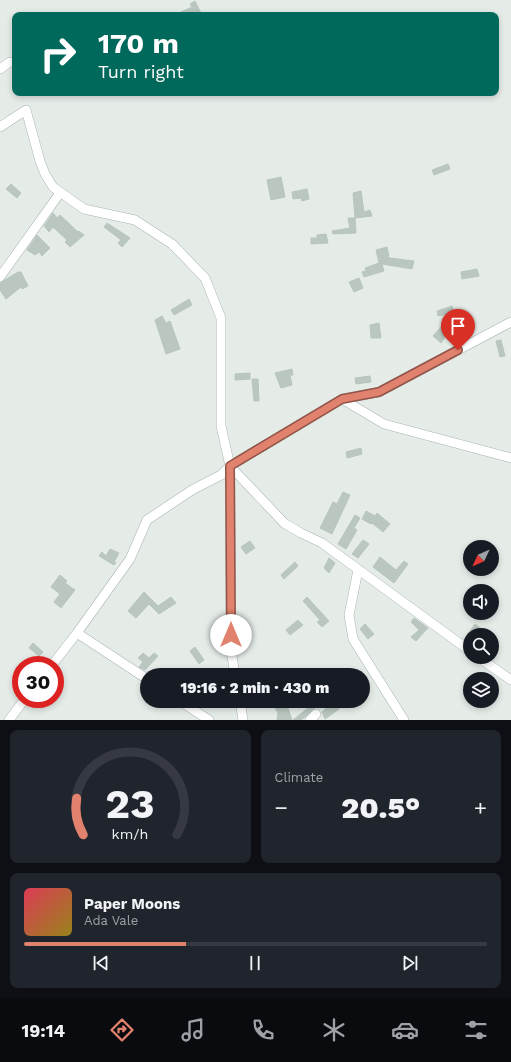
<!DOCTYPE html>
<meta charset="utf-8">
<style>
body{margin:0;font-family:"Work Sans",sans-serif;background:#20242c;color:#f1f3f6;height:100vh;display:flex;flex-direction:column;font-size:15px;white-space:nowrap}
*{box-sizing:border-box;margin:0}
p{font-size:13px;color:#9ea1a6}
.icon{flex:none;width:22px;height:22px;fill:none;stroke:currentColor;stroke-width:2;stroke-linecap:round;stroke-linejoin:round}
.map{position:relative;height:720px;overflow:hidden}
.sheet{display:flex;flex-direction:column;gap:10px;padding:10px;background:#0d0f14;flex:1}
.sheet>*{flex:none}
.hud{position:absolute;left:12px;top:12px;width:487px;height:84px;border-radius:8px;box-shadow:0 2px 6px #0003;background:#00695c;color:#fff;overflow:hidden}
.needle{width:26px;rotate:226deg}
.tools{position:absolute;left:463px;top:540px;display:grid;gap:8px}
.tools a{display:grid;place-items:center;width:36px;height:36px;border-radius:50%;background:#171b24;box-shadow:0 2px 6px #0003;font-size:20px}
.speed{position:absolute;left:12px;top:656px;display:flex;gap:8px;font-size:20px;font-weight:700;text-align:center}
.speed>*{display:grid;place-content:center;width:52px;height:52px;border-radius:50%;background:#171b24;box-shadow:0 2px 6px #0003;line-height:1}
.speed .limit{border:6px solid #d22;background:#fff;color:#111}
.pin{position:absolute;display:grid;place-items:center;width:34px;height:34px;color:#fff;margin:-41px -17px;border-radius:50% 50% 50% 0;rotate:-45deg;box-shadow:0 0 4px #0007}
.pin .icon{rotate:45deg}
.me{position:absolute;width:44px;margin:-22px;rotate:0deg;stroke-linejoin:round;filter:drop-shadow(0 0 3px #0008)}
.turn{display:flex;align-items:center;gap:14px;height:84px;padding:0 20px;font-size:18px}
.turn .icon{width:52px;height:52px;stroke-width:2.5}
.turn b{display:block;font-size:28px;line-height:34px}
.big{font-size:30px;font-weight:800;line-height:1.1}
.sheet .tile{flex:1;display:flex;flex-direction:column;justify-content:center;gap:6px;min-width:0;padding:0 14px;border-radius:8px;background:#20242c}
.sheet .dial{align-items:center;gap:0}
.dial svg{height:104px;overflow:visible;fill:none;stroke:#363941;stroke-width:7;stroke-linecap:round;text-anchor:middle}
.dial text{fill:#f1f3f6;stroke:none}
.song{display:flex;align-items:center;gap:12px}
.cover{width:48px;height:48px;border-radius:6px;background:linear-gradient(135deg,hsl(350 70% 55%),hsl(50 70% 35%))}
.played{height:4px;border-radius:2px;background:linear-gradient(90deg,#e1826e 35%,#363941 35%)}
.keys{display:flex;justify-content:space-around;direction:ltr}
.heat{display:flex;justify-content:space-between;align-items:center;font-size:22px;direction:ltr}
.sheet .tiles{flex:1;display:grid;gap:10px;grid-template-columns:1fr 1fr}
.tile:last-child{grid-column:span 2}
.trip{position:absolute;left:140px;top:668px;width:230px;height:40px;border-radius:20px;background:#171b24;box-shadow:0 2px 6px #0003;font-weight:800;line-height:40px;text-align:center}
.menu{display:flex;height:64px;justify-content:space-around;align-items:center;background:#090b0e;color:#9ea1a6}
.menu .icon{width:28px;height:28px}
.menu .on{color:#e1826e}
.menu b{font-size:18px;color:#f1f3f6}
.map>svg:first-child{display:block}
.building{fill:#bac7c1;stroke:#b8c5bf}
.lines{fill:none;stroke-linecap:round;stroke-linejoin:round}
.minor-casing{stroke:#a8b4af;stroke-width:10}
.minor{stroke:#fff;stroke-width:9}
.route-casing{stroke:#925448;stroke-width:10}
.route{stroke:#e1826e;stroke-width:7}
</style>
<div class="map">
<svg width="511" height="720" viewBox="0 0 511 720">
<rect width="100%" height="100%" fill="#e5ece8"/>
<path class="building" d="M195,1l7,14h-27l17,-8 -2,-3z
M448,164l2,5 -16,6 -2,-5z
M281,177l4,20 -14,3 -4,-20z
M11,184l10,9 -4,5 -11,-9z
M307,189l2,10 -7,2 -1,-3 -8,1 -1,-7z
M361,191l3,21 6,-2 2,6 -17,2 1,15 -23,1 -1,-3 18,-3 -2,-10h7l-2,-25z
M53,213l4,5 3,-3 18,17 1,-1 5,4 -14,12 -5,-5 2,-2 -14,-13 -4,5 -5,-6z
M107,223l23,15 -8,9 -4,-4 3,-3 -17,-13z
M326,234l2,9 -17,1v-6h6v-3z
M37,235l13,13 -8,8 -3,-4 -4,3 -8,-5z
M387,247l2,9h-2l3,2 24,3 -2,8 -30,-5 2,7 -20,6 -2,-5 4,-1 -1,-3 14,-5 -3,-13z
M477,269l2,7 -17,3 -1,-7z
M18,272h3l7,14 -6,3 -1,-2 -15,12 -6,-9v-7z
M359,278l4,10 -9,4 -5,-10z
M189,299l3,6 -18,10 -3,-5z
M452,306l2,6 -16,4 -1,-5z
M162,316l4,7 4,-2 10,28 -14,5 -11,-34z
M379,323l2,15h-10l-1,-13z
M441,327l7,6 -7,10 -8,-7z
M501,340l4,16 -5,1 -4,-16z
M292,369l1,6h-3l2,10 -11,3 -6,-15z
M250,373v6l-15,1v-6z
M370,376l1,6 -15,2 -1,-6z
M252,379h6l1,22h-5z
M361,448l1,6 -15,4 -1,-6z
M343,492l7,3 -18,39 -12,-6 13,-26 4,2z
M366,511l9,5 2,-3 13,11 -7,8 -11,-9 -1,1 -9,-5z
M355,515l5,3 -6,10 3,2 -11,19 -8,-5z
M363,540l6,4 -11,14 -6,-4z
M250,541l5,7 -9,6 -5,-7z
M110,549l9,4 -5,9 2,1 -2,2 -15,-9 3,-4 4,4z
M380,557l16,13 8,-9 4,3 -14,19 -21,-16z
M329,558l6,5 -6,10 -5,-5z
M295,562l3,4 -14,13 -3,-4z
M60,575l7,6 -2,2 10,7 -14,18 -7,-6 6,-8 -9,-7z
M144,592l14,14 13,-9 5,6 -17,11 -10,-10 -13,14 -8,-7z
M307,597l22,24 -7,6 -5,-5 3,-2 -17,-19z
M414,618l14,10 -12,13 -5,-4 8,-7 -8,-8z
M298,620l5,5 -13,10 -4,-5z
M365,624l9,10 -6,5 -8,-10z
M475,624l8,6 -4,5h-12z
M33,643l10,9 -4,4 -10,-8z
M195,647l9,13 -5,4 -9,-13z
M143,653l6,5 5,-5 4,3 -13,14 -6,-3 4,-5 -5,-4z
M333,702l6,7 -14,10 -3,-7z
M313,704l3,3 -11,10 -4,3h-8z
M287,705l5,15h-15l1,-7 -3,-5z"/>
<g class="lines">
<g class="minor-casing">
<path id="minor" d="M0,69l10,-7
M0,127l26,-17 14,51 5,13 8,13 31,22 51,11 37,24 33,34 16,40v108l9,40 -9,9 -29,15 -45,30 -17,39 -53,74 -25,32
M0,277l60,-84
M342,399l42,25 127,34
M230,466l112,-67 37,-7 132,-70
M230,466l54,57 17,10 21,10 148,108
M230,466l1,184 4,25
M358,570l-9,45 4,24 51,81
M77,633l70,46
M478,657l33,23
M180,701l29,19
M240,701l3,19
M9,720l16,-21
M310,720l6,-6"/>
</g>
<use href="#minor" class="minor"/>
</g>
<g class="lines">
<g class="route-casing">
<path id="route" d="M231,635l-1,-169 112,-67 37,-7 79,-42"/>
</g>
<use href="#route" class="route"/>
</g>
</svg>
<div class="tools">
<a><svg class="needle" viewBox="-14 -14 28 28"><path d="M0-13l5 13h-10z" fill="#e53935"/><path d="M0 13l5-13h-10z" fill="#9ea1a6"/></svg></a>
<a><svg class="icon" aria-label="sound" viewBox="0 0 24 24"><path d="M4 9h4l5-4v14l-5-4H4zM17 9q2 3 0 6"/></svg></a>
<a><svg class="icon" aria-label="search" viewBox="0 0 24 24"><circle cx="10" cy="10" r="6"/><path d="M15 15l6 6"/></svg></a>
<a><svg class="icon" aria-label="layers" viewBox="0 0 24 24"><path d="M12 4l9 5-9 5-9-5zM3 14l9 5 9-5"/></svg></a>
</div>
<div class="speed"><div class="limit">30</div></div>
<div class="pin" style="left:458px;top:350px;background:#d93025"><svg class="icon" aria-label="arrive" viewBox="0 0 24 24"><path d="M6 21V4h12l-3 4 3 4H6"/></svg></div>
<svg class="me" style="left:231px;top:635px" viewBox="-20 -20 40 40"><circle r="19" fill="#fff"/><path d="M0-13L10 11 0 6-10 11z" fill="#e1826e"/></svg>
<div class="trip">19:16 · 2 min · 430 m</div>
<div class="hud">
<div class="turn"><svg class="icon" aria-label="right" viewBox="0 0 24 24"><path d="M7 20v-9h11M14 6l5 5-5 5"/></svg><div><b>170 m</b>Turn right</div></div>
</div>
</div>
<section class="sheet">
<div class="tiles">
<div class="tile dial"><svg viewBox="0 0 100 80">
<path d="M14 69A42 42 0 1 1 86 69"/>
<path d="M14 69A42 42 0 0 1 9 41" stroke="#e1826e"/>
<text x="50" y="56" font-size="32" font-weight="700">23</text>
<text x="50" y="72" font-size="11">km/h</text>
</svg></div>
<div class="tile"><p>Climate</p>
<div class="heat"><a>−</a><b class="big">20.5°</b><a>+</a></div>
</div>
<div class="tile">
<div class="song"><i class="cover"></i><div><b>Paper Moons</b><p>Ada Vale</p></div></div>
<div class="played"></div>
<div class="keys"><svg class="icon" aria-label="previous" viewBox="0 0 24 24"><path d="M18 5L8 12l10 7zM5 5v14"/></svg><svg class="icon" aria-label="pause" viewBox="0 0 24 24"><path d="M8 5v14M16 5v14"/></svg><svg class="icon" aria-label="next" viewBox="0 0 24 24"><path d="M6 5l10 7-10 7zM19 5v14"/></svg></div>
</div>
</div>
</section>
<nav class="menu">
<b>19:14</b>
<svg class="icon on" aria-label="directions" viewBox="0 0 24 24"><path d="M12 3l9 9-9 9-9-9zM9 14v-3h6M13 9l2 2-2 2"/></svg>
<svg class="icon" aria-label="music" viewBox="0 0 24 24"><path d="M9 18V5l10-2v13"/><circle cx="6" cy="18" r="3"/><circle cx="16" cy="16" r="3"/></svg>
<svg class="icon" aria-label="phone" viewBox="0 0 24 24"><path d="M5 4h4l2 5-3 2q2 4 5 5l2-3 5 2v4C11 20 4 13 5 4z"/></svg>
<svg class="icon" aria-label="climate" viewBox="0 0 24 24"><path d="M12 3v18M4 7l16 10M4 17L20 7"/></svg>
<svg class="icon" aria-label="car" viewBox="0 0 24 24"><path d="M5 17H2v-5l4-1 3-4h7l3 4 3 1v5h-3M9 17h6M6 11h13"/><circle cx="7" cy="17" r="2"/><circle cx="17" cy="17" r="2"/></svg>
<svg class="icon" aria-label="filters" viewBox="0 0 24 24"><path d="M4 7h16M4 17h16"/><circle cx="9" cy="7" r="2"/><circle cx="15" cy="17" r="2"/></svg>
</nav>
